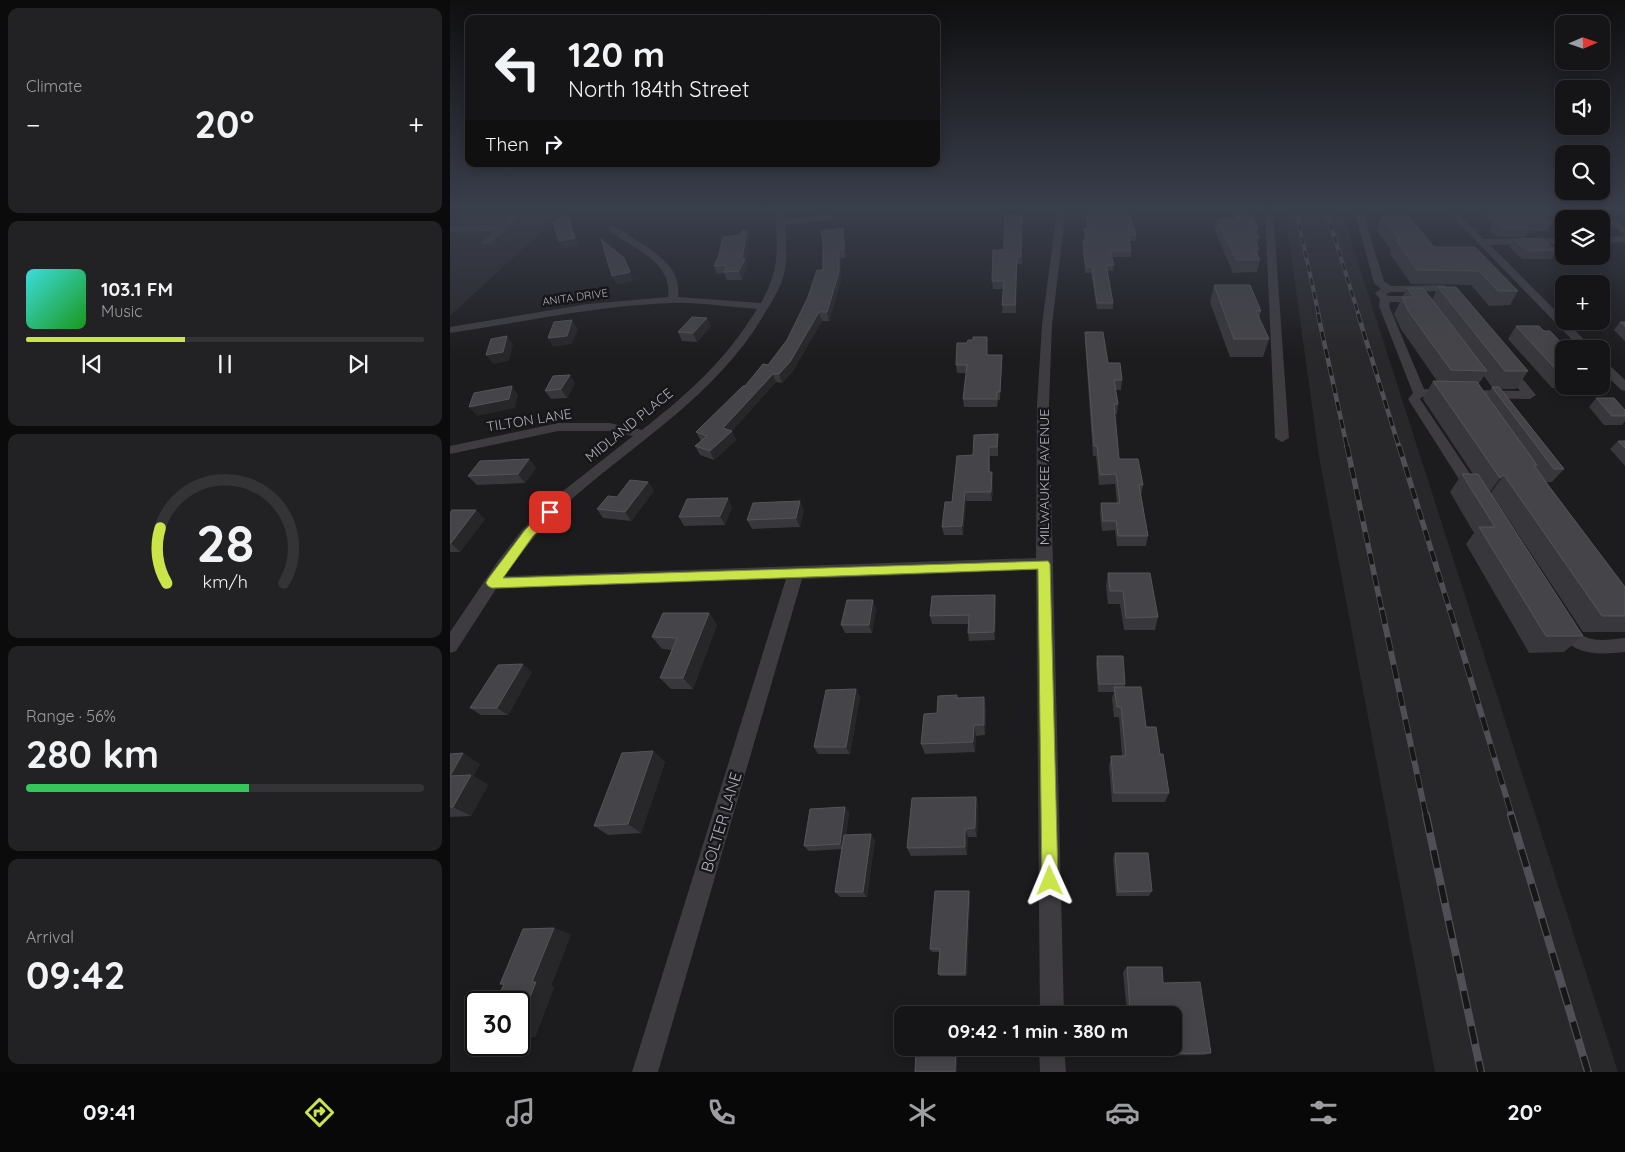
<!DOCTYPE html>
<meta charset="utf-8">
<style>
body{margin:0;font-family:Quicksand,sans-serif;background:#222123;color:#f1f3f6;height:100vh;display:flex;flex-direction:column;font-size:19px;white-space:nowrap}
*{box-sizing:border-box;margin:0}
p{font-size:16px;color:#9d9ea1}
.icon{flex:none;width:28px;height:28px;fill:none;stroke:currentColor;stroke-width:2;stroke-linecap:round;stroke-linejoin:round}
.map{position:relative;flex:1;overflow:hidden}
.sheet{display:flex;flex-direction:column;gap:8px;padding:8px;background:#0c0b0c;width:450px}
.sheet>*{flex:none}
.top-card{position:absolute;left:15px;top:15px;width:475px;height:152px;border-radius:10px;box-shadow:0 2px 12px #0003,0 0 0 1px #343335;background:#151416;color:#f1f3f6;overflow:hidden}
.needle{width:32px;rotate:88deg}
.tools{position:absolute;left:1105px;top:15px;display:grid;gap:10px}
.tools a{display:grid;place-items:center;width:55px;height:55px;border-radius:10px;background:#151416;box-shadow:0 2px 12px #0003,0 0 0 1px #343335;font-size:25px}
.speed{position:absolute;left:15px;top:991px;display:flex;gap:10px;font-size:25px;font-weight:700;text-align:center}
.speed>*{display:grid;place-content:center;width:65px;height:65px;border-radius:50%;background:#151416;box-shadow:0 2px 12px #0003,0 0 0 1px #343335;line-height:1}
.speed .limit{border:2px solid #111;border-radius:8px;background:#fff;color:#111}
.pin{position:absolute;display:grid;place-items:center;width:42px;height:42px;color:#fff;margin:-21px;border-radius:10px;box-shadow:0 2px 8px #0006}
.me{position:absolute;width:55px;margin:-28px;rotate:359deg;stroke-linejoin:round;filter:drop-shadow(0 0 4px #0008)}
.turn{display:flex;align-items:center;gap:18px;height:105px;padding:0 20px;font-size:22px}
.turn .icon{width:65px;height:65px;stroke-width:2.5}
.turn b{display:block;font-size:35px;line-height:42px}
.then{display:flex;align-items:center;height:48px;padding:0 20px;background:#0003;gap:10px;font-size:19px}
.big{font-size:38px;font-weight:800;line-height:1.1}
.sheet .widget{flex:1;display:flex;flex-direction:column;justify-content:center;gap:8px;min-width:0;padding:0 18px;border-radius:10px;background:#222123}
.sheet .dial{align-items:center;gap:0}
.dial svg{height:130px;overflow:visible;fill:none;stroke:#343335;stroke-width:7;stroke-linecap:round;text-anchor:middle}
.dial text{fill:#f1f3f6;stroke:none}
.song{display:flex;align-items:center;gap:15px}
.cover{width:60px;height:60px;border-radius:8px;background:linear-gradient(135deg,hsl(180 70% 55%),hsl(120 70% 35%))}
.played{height:5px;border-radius:2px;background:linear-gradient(90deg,#cae54a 40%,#343335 40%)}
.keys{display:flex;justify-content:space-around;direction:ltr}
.heat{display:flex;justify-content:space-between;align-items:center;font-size:28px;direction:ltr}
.charge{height:8px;border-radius:4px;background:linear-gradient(90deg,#34c759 56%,#343335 0)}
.trip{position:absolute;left:444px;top:1006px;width:288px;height:50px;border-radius:10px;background:#151416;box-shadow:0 2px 12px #0003,0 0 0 1px #343335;font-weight:800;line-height:50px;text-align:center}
.dock{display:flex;height:80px;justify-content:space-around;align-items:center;background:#080809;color:#9d9ea1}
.dock .icon{width:35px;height:35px}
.dock .on{color:#cae54a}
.dock b{font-size:22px;color:#f1f3f6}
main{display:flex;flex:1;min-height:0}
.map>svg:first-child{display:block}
.built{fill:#28272a}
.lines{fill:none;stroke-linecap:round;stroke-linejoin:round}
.minor{fill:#3e3c41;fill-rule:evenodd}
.rail-far4-casing{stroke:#514f56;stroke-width:4}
.rail-far3-casing{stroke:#514f56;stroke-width:4.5}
.rail-far2-casing{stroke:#514f56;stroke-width:5.5}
.rail-far1-casing{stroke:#514f56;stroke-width:6}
.rail-casing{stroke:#514f56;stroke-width:8}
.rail-far4{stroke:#171618;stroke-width:2.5;stroke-dasharray:7;stroke-linecap:butt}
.rail-far3{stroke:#171618;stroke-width:3;stroke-dasharray:9;stroke-linecap:butt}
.rail-far2{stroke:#171618;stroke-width:4;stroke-dasharray:11;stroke-linecap:butt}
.rail-far1{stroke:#171618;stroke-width:4.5;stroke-dasharray:14;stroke-linecap:butt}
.rail{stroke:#171618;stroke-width:5.5;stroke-dasharray:18;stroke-linecap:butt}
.wall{fill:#38373b;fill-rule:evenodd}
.shaded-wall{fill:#272629}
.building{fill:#454448;stroke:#56545a}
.route{fill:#cae54a;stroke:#839530}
.labels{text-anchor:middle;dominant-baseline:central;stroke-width:5;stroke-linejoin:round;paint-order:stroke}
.far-street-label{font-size:11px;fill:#b1aebb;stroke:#171618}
.street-label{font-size:14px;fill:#b1aebb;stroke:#171618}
.near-street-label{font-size:16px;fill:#b1aebb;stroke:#171618}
</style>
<main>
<section class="sheet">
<div class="widget"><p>Climate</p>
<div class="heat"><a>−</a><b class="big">20°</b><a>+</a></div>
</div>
<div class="widget">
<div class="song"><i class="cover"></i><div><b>103.1 FM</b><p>Music</p></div></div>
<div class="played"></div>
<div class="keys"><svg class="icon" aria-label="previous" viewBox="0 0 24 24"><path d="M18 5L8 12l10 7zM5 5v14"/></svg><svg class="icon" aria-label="pause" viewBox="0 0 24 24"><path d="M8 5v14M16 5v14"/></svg><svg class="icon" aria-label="next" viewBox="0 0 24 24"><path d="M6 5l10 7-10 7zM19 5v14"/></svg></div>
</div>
<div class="widget dial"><svg viewBox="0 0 100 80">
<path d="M14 69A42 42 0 1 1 86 69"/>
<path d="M14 69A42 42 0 0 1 10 35" stroke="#cae54a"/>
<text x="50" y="56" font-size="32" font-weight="700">28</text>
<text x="50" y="72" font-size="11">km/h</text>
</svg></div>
<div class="widget"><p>Range · 56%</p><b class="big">280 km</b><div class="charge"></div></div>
<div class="widget"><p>Arrival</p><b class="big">09:42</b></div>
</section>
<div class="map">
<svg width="1175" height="1072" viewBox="0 0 1175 1072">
<rect width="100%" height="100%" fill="#1c1b1d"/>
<path class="built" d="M0,210h115l-115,106z
M835,210h54l8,18 271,844h-183l-116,-615z"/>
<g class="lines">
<path class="minor" d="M68,210h9l-37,34h-6l-2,-2 12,-11 -44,1v-6l50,-1z
M325,210h8l2,10 43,-6 4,3 -4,3 -43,5c1,16 3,33 -1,49 -4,16 -14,30 -22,44 -46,76 -122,122 -188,179 -27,23 -49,50 -69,79l531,-18 1,-154 5,-79 15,-115h129l-4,3 -117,2 -13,110 -3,79 15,611h-24l-4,-445 -234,9 -144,493h-26l154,-493 -290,10 -40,62 -6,2v-21l48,-71 24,-31 41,-39 70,-55 -24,-5h-51l-108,23v-8l108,-23h51l33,7c48,-38 83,-69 115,-121 -29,-2 -58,-7 -87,-6 -74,3 -147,19 -220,30v-6l138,-23 80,-7c5,-35 -35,-49 -59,-66v-4l3,-1c7,3 14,8 21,12 22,14 49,29 45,59l83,6c19,-35 17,-54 14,-93z
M815,210h8l16,228 -7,4 -7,-4z
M904,210h8l22,71 7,5 53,-1 5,3 -5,3 -53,1 -5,2 2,2h33l5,3 -5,3h-31l-1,4 35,83 96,2 -19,-24 6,-3 4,1 25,30 -6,4 -108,-2 -2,2 59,88 2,4 -2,4h-10l-61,-96 5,-6 -34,-87 1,-7 -5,-6 6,-4 -7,-6z
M996,210h9l29,29 80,-1v6l-74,1 74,74v2h2l27,28h-12z
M1142,210h10l23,18v7z
M1175,236v6l-24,1v-6z
M1151,360l4,1 20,19v11l-4,-1 -20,-20z
M1114,620c8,3 11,10 18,15 11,8 30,4 43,3v14c-28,3 -55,4 -69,-25l2,-5z
M589,1048h25l2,24h-26z"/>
<g class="rail-far4-casing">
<path id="rail-far4" d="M846,210l23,106
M876,210l33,106"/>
</g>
<g class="rail-far3-casing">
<path id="rail-far3" d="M868,314l29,133
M908,314l41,133"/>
</g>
<g class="rail-far2-casing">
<path id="rail-far2" d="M897,446l35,165
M949,446l51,165"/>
</g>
<g class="rail-far1-casing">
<path id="rail-far1" d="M932,610l44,206
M1000,610l62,206"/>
</g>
<g class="rail-casing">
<path id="rail" d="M976,815l55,257
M1061,815l77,257"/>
</g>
<use href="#rail-far4" class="rail-far4"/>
<use href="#rail-far3" class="rail-far3"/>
<use href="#rail-far2" class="rail-far2"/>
<use href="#rail-far1" class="rail-far1"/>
<use href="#rail" class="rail"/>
</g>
<path class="wall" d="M775,210h18v3l15,15 -2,7 3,3 -2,7 2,4 -1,6 2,5 -3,12 -24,1 -18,-42 2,-12h17l1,-4h-7z
M1029,210h116l19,14 -6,9h-7v-14h-30l-4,-3h-23l8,7 -5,8h-18l-4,6h-27l-9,-8 3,-6z
M572,215v49h-5l-1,49h-14l1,-24h-10l-1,-8 12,-31z
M636,216l50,19v6h-7l2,10v6h-20l3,8 -1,6h-5l5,32v6h-16l-6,-36h-6l-1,-13 -1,-14v-6h2l-1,-6v-6h3l-1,-6z
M931,216l53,31 84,44 -8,14 -21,1 -18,-21 -60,-1 -21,-30 1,-4 -15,-21z
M297,231l2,8 -3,23 1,5 -5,13h-15l-3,-7 -7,1 -3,-8 26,-31z
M394,236l2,22h-5v22l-12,41h-7l-29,50 -11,12 -6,-1 -44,49 4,9 -22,20 -14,-5 -5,-9 6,-5 -5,-9 72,-67 19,-25 36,-70v-28z
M1063,239l43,11 -5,9h-29l-13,-12z
M764,285l47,26 -2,7 10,21 -6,18h-33l-20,-55z
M988,287l90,84 -12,18h-16l64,80 -12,13h-6l79,105v45h-42l-92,-139 92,143 -19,16 -35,1 -63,-109 8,-11 -24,-41 12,-18h11l-50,-75 10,-18h4l-36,-52 -7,-15 13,-26 25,12zM1034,376l8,11 -5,9 -9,-11z
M1170,322h5v19l-11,-11z
M261,326l-14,16 -15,-1 -4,-9z
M1066,326l48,23v37h14l-2,2h-24l-44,-49z
M635,332l37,48 -1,10h-5l2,14 -1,10h-2l4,45 24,26 -2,10 7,41 -2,10h-29l-2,-16 -13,1 -2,-18 1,-10h16l-2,-19 -16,1 -3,-29h-3l-8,-114z
M538,355l14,8 -2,37h-2l-1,7h-33l-1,-8 3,-26h-9l-1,-8z
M125,383l-8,15 -16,1 -6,-8z
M1146,398l29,12v11l-3,4h-18l-15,-18z
M548,434v22h-8v16l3,9 -1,20h-26l-3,34h-19l-2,-8 10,-25 21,-47z
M1168,441h7v25l-15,-17z
M79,459l7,9 -11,15 -48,2 -9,-9z
M198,482l6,9 -23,30 -28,-3 -6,-9 20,-12z
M282,507l-7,18 -41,1 -5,-9z
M354,510l-4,17 -48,2 -5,-9z
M0,513l35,6 -25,33h-10z
M658,573l50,44 -3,13h-31l-4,-26h-12l-2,-18z
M545,595l1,9 -1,36 -26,1 -1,-8v-9h-36l-2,-8z
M426,609l-4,24h-27l-4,-8z
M259,613l8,12 -24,64h-22l-11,-11 12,-28 -10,-1 -10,-12z
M647,656l28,28v3l21,40 14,27 9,39 -4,9h-53l-3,-36 2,-10h11l-3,-39h-5l-2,-19 2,-6h-16l-2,-28z
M82,672l-24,43h-27l-11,-7z
M406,689l4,8 -10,57h-32l-4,-7z
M507,695v3l29,11 -1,26 -9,1 -1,16 -50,2 -4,-10 16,-31z
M203,751l12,11 -24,71 -33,2 -14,-9z
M0,754l30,10 -7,12 15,9 -17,31 -21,1z
M526,797l2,9 -1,31h-9l-1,18 -56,1 -4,-8z
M395,807l4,6 -3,22 29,5 -8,57h-27l-5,-5 7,-43 -33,2 -5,-5z
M665,853l37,38 -3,5h-33l-3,-37z
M519,891l1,4 -3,81h-27l-2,-2 2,-22h-8l-2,-3z
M121,934l-20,52 3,1 -19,50h-16v-35l-15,-17 -4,-1z
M677,967l84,86 -7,2 -57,1 -1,-8h26v-33h-29v-3l-16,1 -4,-41z"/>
<path class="shaded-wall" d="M295,210h4l-1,8 -23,2 -3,-8z
M117,214l4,8 8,24 -16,3 -4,-8z
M393,228l1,8 2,22 -2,-8z
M297,231l2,8 -3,23 1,5 -5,13 -3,-9 3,-12z
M389,250l2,8v22l-12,41 -2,-9z
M174,258l10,23 -17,4 -5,-9z
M369,312l3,9 -29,50 -11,12 -3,-9z
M257,318l4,8 -14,16 -4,-9z
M122,320l6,9 -6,15 -19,3 -5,-9z
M57,336l6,9 -4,16 -16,3 -7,-9z
M552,355v8l-2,37v-8z
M323,374l3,8 -44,49 4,9 -22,20 -4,-9 13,-23z
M120,375l5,8 -8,15 -6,-9z
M62,386l6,9 -3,13 -38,8 -8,-9z
M539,447l1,9 -1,25z
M79,459l7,9 -11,15 -7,-9z
M542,472l1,9 -1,20 -1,-9z
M1054,475l-13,18 -4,2 13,-17z
M198,482l6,9 -23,30 -6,-9z
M515,492l1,9 -3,34 -1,-9z
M278,498l4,9 -7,18 -5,-9z
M350,501l4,9 -4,17 -4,-9z
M26,510l9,9 -25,33 -9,-9z
M545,595l1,9 -1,36 -1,-8z
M423,600l3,9 -4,24 -3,-8z
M259,613l8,12 -24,64 -10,-11z
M73,664l9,8 -24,43 -11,-7z
M406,689l4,8 -10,57 -4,-7z
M534,697l2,12 -1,26 -1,-10z
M524,725l2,11 -1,16 -2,-10z
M203,751l12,11 -24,71 -13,-9z
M13,753l17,11 -7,12 15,9 -17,31 -18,-9 -3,-31z
M526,797l2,9 -1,31 -2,-9z
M395,807l4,6 -4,36 -5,-5z
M515,829l3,8 -1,18 -2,-8z
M421,834l4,6 -8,57 -4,-5z
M519,891l1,4 -3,81 -2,-2z
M104,928l17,6 -20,52 3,1 -19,50 -16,-2v-10l13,-43z
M506,1048h2l-1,24h-2z"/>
<path class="building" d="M273,210h22l-23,2z
M1042,210h45l15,13h-28l6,5 -27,1 -9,-9h9z
M1125,210h20l19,14h-13v-5h-15z
M785,213h15l8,15h-5l6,10h-5l5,11h-5l6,11h-24l-19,-41h21z
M117,214l8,24 -16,3 -6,-18z
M555,215h17l-1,41 -4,1 -2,48h-13l2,-24h-12l1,-31h11z
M680,215l6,20h-8l3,16h-21l4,14h-8l7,38h-16l-5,-36h-6l-2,-13 -1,-14h4l-3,-12h5l-3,-12z
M931,216h27l26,31h41l43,44h-20l-19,-20 -62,-1 -21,-30h4z
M393,228l1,22h-5v22l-12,40h-8l-29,50 -11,12h-6l-50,54 9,3 -22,20 -15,-5 12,-10 -11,-4 47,-46h2l18,-22 5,1 19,-25 21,-43 9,-27h6v-28l-2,-11z
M292,230l5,1 -5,28h3l-6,12 -15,1 3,-7 -13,1 5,-11 4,-18 17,-2z
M1091,238l15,12 -29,1 -14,-12z
M151,239l23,19 6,14 -18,4z
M764,285h36l11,26h-5l13,28h-35z
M988,287h18l72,84h-23z
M957,288h16l64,83 -36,-1 -42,-58 -7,-15h12z
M242,317l15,1 -14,15 -15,-1z
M122,320l-5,16 -19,2 6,-16z
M1170,322h5v4z
M1066,326h23l5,5h6l17,18h-3v26h-3z
M635,332h18l5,31h12l2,17h-8l4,24h-4l5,55h19l5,26h-4l9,51h-30l-2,-15h-13l-2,-18h19l-4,-29 -16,1 -3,-29h-3z
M57,336l-4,16 -17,3 5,-16z
M523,337h14v18h15l-2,37h-3v7h-34l4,-34h-11l1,-22h10l1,-3h5z
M120,375l-9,14 -16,2 8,-15z
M983,381l44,1 60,83h-3l14,20 77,102v29h-23l-98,-141 -4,3z
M62,386l-3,13 -40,8 5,-14z
M1042,387h7l65,82h-10z
M1146,398h18l11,12v6h-13z
M548,434l-1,13h-8v25h3l-1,20h-26l-3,34 -20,1 3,-25h7l5,-46 16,-1 1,-20z
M1168,441h7v7z
M79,459l-11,15 -50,2 12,-15z
M1012,474h16l105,162h-37l-67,-109h16z
M180,480l18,2 -23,30 -28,-3 11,-13 9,1z
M278,498l-8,18 -41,1 8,-18z
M350,501l-4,17 -49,2 6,-17z
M2,510h24l-25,33h-1v-30z
M658,573h42l8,44 -32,1 -3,-27h-13z
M545,595l-1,37 -26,1 1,-18 -39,1 2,-20z
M397,600h26l-4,25h-28z
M213,613h46l-26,65h-23l17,-40 -25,-1z
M647,656h26l2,28h-26z
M73,664l-26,44h-27l28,-43z
M664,687h27l5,40h10l4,27h3l6,39h-55l-3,-37h15l-5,-49h-4z
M406,689l-10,58h-32l12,-57z
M507,695v3l27,-1v28h-10l-1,17 -52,2 3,-30 13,-1 1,-17z
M203,751l-25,73 -34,2 28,-73z
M13,753l-13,23v-22z
M21,775l-18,32h-3v-31z
M526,797l-1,31 -10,1v18l-58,1 5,-50z
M395,807l-5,37 -36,2 6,-37z
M421,834l-8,58h-28l9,-57z
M665,853h33l4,38 -34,1z
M485,891h34l-4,83h-27l2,-25h-10z
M104,928l-22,54h4l-17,43v-23h-23l8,-18h-4l23,-55z
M677,967h35l1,16 37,-1 11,71 -60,1 -1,-6h22v-33h-25v-6h-17z
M466,1048h40l-1,24h-40z"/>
<linearGradient id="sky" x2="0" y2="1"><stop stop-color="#0f0f10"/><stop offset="0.58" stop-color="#3a3f4c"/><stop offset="1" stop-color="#3a3f4c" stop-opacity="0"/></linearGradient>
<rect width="1175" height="360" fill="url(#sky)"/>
<path class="route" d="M100,508l4,1 1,3 -1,2 -21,22 -30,42 545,-17 2,3 8,317 -2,6 -6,2 -6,-2 -2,-6 -4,-312 -546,19 -4,-2 -2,-3 2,-4 37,-49 21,-21z"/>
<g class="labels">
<g class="far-street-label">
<text transform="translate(125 297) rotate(-8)">ANITA DRIVE</text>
</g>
<g class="street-label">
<text transform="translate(79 420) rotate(-9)">TILTON LANE</text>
<text transform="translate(179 425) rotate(-39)">MIDLAND PLACE</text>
<text transform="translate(594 477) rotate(-90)">MILWAUKEE AVENUE</text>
</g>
<g class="near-street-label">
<text transform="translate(271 822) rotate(-73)">BOLTER LANE</text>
</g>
</g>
</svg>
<div class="tools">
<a><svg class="needle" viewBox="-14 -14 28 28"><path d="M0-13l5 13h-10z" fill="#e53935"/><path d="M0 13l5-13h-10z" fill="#9d9ea1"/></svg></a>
<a><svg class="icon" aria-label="sound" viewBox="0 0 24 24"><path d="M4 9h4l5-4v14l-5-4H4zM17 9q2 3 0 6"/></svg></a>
<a><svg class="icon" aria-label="search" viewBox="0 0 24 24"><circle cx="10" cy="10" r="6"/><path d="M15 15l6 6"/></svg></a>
<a><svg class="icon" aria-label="layers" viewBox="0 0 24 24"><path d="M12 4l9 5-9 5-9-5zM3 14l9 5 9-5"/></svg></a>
<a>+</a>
<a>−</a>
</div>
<div class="speed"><div class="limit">30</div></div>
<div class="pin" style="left:100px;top:512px;background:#d93025"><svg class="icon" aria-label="arrive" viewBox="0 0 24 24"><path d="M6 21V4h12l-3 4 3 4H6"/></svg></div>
<svg class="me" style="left:600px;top:881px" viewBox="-20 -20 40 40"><path d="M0-17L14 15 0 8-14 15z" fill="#cae54a" stroke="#fff" stroke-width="4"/></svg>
<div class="trip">09:42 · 1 min · 380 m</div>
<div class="top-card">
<div class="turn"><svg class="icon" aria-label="left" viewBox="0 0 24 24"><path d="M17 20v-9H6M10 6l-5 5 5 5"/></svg><div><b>120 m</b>North 184th Street</div></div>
<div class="then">Then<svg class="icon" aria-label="right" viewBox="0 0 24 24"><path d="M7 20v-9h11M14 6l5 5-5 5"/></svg></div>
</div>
</div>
</main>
<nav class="dock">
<b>09:41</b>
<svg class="icon on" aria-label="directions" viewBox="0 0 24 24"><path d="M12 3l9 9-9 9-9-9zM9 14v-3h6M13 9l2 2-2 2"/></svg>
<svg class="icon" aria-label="music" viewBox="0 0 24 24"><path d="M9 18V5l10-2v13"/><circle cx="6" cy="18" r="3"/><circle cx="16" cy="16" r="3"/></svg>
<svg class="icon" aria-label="phone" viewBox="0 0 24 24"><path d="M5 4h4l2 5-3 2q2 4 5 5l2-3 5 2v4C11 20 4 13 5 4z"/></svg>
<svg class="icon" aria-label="climate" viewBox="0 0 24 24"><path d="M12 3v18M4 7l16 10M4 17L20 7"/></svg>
<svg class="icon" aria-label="car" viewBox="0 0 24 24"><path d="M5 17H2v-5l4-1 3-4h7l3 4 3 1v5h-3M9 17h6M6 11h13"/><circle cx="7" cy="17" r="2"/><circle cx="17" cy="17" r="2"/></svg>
<svg class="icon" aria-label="filters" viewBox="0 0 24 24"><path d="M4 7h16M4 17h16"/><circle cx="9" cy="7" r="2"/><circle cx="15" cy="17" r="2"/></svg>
<b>20°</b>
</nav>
